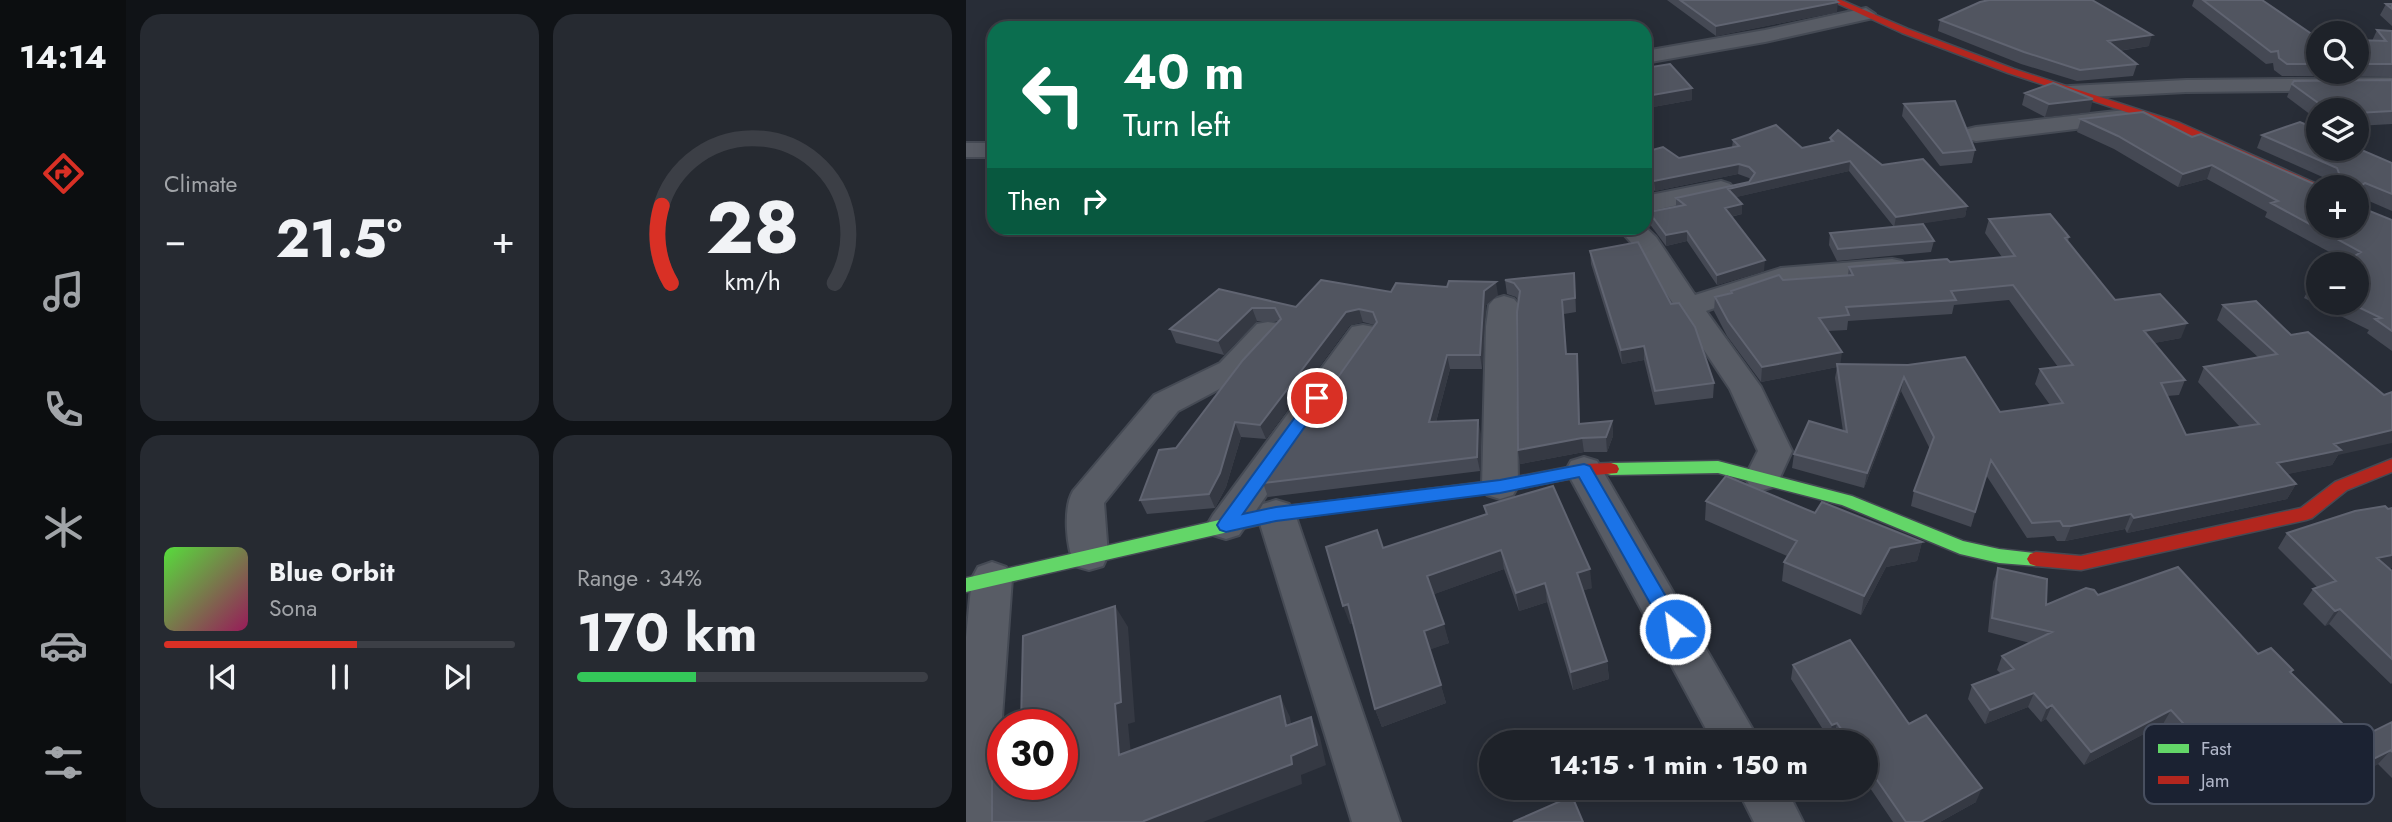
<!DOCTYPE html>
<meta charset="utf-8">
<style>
body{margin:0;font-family:Jost,sans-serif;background:#262a31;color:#f1f3f6;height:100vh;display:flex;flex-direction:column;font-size:26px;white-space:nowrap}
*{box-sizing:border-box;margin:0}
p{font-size:23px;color:#a1a4a8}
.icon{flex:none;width:38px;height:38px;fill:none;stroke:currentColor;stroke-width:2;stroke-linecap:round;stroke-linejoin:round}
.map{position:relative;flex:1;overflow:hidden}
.side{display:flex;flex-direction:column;gap:14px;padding:14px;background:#101317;width:840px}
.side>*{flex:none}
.guide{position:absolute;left:21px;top:21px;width:665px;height:214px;border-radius:21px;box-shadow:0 4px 18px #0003,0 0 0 2px #3c3f46;background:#0b6e4f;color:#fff;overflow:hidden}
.controls{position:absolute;left:1340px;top:21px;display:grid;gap:14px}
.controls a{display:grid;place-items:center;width:63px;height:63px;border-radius:50%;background:#1e2229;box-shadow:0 4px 18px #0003,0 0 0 2px #3c3f46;font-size:35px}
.speed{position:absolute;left:21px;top:709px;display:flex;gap:14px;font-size:35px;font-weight:700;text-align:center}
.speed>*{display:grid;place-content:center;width:91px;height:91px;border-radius:50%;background:#1e2229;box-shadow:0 4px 18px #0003,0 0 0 2px #3c3f46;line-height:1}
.speed .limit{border:10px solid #d22;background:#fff;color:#111}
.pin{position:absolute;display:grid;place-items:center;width:60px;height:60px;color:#fff;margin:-30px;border:4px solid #fff;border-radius:50%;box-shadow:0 2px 7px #0007}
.me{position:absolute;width:77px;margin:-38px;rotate:330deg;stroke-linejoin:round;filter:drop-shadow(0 0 5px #0008)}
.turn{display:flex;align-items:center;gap:24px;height:147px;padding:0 21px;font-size:32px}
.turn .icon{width:91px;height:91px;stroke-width:2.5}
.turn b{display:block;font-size:49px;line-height:60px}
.then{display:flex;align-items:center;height:66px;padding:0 21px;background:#0003;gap:14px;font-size:26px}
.big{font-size:52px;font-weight:700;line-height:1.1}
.side .widget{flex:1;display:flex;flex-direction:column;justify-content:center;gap:10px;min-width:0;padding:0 24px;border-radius:21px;background:#262a31}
.side .dial{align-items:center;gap:0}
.dial svg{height:182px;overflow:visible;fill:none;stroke:#3c3f46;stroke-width:7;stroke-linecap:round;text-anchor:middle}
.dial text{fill:#f1f3f6;stroke:none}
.song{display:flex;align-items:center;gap:21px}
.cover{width:84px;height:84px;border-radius:10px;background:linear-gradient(135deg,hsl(110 70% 55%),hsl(330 70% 35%))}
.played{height:7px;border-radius:4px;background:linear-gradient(90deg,#d93025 55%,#3c3f46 55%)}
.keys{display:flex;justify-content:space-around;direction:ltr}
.heat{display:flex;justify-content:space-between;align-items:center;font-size:38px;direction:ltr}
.charge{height:10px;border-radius:5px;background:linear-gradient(90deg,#34c759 34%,#3c3f46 0)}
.side .tiles{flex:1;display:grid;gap:14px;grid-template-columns:repeat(2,1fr)}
.trip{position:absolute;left:513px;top:730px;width:399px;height:70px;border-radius:35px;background:#1e2229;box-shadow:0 4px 18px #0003,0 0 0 2px #3c3f46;font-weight:700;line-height:70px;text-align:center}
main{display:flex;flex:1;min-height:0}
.menu{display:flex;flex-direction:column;width:126px;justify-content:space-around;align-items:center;background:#0c0e10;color:#a1a4a8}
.menu .icon{width:49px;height:49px}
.menu .selected{color:#d93025}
.menu b{font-size:32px;color:#f1f3f6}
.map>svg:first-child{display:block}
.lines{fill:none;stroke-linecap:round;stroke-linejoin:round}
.street-casing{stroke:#454a54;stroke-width:4}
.fast-casing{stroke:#454a54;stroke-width:3}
.jam-casing{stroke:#454a54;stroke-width:3}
.street{fill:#585c65;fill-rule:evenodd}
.fast{fill:#63d668;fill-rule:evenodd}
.jam{fill:#b3261e;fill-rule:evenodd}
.wall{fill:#454954;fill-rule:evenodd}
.shaded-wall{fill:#353943}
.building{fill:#515560;stroke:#606471;stroke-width:2;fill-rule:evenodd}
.route{fill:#1a73e8;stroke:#114b97;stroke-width:2}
.key{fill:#1b2232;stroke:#484f5f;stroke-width:2}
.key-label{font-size:19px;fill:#b1b7c9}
</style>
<main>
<nav class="menu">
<b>14:14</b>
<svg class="icon selected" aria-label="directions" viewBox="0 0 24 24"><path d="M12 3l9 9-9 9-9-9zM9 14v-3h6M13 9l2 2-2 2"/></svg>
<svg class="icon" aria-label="music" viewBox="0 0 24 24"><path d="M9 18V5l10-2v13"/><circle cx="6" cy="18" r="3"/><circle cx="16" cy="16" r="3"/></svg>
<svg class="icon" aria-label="phone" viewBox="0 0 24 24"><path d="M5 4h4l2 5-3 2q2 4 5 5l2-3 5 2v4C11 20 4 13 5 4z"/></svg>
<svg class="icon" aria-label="climate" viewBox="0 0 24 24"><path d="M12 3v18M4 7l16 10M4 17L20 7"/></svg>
<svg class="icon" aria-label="car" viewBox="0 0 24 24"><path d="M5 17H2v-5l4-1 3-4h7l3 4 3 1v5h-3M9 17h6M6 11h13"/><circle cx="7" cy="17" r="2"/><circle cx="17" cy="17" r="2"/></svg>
<svg class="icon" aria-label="filters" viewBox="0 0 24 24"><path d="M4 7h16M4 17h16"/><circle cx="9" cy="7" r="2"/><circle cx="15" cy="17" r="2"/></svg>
</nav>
<section class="side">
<div class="tiles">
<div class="widget"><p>Climate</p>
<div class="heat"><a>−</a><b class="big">21.5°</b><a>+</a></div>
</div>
<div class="widget dial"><svg viewBox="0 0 100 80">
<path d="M14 69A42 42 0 1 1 86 69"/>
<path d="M14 69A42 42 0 0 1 10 35" stroke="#d93025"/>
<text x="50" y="56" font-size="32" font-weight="700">28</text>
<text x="50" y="72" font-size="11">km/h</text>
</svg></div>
<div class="widget">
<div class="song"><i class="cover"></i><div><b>Blue Orbit</b><p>Sona</p></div></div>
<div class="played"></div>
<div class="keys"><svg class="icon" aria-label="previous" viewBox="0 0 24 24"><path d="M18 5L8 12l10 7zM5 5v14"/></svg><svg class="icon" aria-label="pause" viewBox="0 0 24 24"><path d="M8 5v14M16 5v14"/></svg><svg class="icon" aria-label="next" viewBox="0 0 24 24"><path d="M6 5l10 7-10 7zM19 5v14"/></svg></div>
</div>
<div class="widget"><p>Range · 34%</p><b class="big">170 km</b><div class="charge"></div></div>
</div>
</section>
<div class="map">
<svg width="1426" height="822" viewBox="0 0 1426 822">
<rect width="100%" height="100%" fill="#282d37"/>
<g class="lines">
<g class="street-casing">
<path id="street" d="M900,8l9,6 -2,4 -108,24 -120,21v-12l120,-21z
M1426,78v12l-206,2 -116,6 -8,-1 -3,-5 3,-5 8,-1 116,-6z
M1159,110l8,2 3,5 -3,5 -157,19 -8,-2 -4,-5 4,-5 8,-2z
M0,143h28v14h-28z
M755,181l9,3 4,5 -4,5 -85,18v-16z
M679,227l11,10 39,58 86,-27 111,-9 10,2 4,6 -4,6 -10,2 -108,9 -78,27 55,76 31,64 -16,35 -13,4 -13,-4 -5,-9 13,-26 -28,-62 -94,-141 -18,-20z
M538,296l10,3 5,6 -3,21 2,160 -5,9 -13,4 -13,-4 -5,-9 4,-160 3,-21 5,-6z
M302,322l11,2 4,7 -4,7 -37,39 -64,34 -74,92 4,52 -5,11 -14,4 -14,-4c-9,-19 -12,-58 -2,-75l81,-96 66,-32 37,-39z
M397,325l11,2 4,7 -139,201 -13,4 -13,-4 -6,-10 6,-10 139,-188z
M618,457l13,4 163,281h-47l-147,-272 5,-9z
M310,500l13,4 6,10 105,308h-48l-95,-308 6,-10z
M26,562l14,5 6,11 -12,167 3,77h-37v-185l6,-59 6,-11z
M771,788h49l17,34h-49z"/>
</g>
<g class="fast-casing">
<path id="fast" d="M752,461l134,35 111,45 36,8 43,5 3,5 -3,5 -6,2 -37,-3 -39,-9 -118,-49 -124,-32 -107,2 -6,-2 -2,-4 2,-4 6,-2z
M374,500l6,1 3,5 -3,5 -70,10 -310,71v-14l310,-71z"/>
</g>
<g class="jam-casing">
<path id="jam" d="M864,0h11l67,29 106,40 166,54 144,64h-5v6l-4,-1 -143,-65 -164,-54 -106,-40z
M1426,459v13l-45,18 -35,28 -6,2 -225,50 -45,-4 -6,-2 -3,-5 3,-5 6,-2 45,4 220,-48 34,-26z
M645,463l6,2 2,4 -2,4 -33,3 -84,16 -160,20 -6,-1 -3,-5 3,-5 6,-1 160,-20 84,-16z"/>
</g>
<use href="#street" class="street"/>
<use href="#fast" class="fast"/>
<use href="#jam" class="jam"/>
</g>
<path class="wall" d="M701,0h168l2,12 -121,24z
M1228,0h68l57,39v33h38v-32l15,1 5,-11 15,1v45h-110l-8,-6 -1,-7 -7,1 -74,-58z
M1420,4h6v22l-12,-11z
M974,20l209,26 -30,5 18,13 -4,12 -56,5 -56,-17 -83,-33z
M679,68l47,20v12l-39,7 -5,-7h-3z
M1426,80v44l-35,2v-16h-38v11l-32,-24 5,-13z
M1059,93l65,19 -45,5 -23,-12z
M938,104l71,46 -3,13 -32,3 -38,-50z
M1115,119l111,18 122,47 9,2 4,-7 -70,-31 5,-13 130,28v48l-30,-13v10l30,12v131l-25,-18 2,-3 -65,-32 7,-14 8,-5v24h38l-11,-42 -81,-44 2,-5 -60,-33 -29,8 -64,-38 -37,-17z
M864,138l52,27 85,41 -2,11 -57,8 26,16 -3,11 -94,9 -8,-16 1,-12 64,-6 -45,-56 -113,26 6,7v10l-11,3 33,54 -47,14 -30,-44 -21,5 -17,-23v-11l27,-5v-9l73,-16 2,-2 -2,-2 -11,-4 -83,17 -10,-7v-32l34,6 53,-11 1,-7 69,8 28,-6z
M1023,219l80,18 -1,5 47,58 66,38 -27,5 31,37 -6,15 -12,1 19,39 54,-8 -42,-45 6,-15 54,-10 -41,-37 6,-15 33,-4 82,154 -6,10 -45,9 9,10 -9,15 -160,34 -2,-4 -60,12h-8l-3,-5 -27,2 -41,-63 -15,52 -60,-21 3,-15 16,-42 -29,-58 -37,97 -72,-20 2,-14 49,-23 -8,-53 2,-11 -76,15 -34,-46 -13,-25 1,-14 15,-3 1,-3 52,-11 65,-5 1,-8 101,-5 52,-5 -17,-24zM1043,300l49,67 -18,2 -5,15 15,21 -50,7 -92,-47 -68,-1 -12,-33 19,-1 1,-9 104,-7 2,-9z
M624,251l124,132 -1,15 -58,7 -11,-45 -22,4 -31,-100z
M539,280l70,7 1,25 -12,2 2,40 12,14 2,56 32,-3 1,15 -6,16h-23l-64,12 -2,-14v-149l-2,-4 -9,-3z
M253,289l77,18 95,-15 107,3 -12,10 -4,64h-32l-14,53 45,12 -1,37 -212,26 -5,-14 111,-158 -11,-3 -13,3 -84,114 -25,-2 -15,50 -11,21 -68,6 -7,-14 36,-52 102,-127h-21l-33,34 -48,-12 -6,-14z
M740,501l109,12 107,29 -5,19 -31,6 -25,48 -79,-34 2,-19 3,-6 -82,-36z
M518,506l108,82 -9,2 24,71 2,18 -36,11 -26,-88 -28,9 -15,-42 -70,25 15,49 -19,6 16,54 -64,24 -7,-18 -22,-86 -3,1 33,-76 103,-34z
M1422,509l1,60 3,2v112l-1,1 -62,-60 -4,2 -22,-22 10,-15 4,-2 -39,-39 9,-15z
M1032,568l48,37 52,-10 160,59 33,19 67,66 34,-17v56l-14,-14 -63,33 -28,-30 -58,30 -66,-73 -79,41 -38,-46 -5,3 -13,-15 -43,17 -17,-25 4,-14 29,-11 -4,-4 5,-14 28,-13 -42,-11 5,-50z
M827,665l116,59 67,78 -36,20h-47l-27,-40v-40h-28l-4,-5 -5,2 -38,-60z"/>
<path class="shaded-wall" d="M872,2l-1,10 -121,24v-10z
M1186,35l-3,11 -45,7 4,-12z
M726,88v12l-39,7v-12z
M1127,99l-3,13 -45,5 4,-13z
M884,161l-1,10 -121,28v-10z
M773,164l-1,10 -83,17 -1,-10z
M1246,165l-5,14 -29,8 5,-13z
M776,204v10l-18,4 1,-10z
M1001,206l-2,11 -71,11 2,-11z
M721,231v10l-21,5v-11z
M799,260l-1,11 -47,14v-10z
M530,282l2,13 -12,10 -4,64 -2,-14 4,-64z
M286,308l5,13 -33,34 -6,-14z
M393,309l4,13 -13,3 -84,114 -6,-14 86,-113z
M1221,323l-6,15 -43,8 6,-15z
M678,346v14l-22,4 -1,-14z
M876,352l-2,15 -3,-3v3l-76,15 1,-15z
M611,354l3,84h2l2,14 -64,12 -2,-14 61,-26z
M481,355l3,14 -18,68 -3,-15z
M938,377l-3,14 -37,97 3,-15z
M512,420l3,14 -1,37 -3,-14z
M646,421l1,15 -6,16 -1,-15z
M269,422l6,15 -15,50 -11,21 -6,-14z
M1426,430v13l-54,12 -6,10 -63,13 8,-15 57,-19z
M1330,484l-9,15 -160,34 7,-15z
M1165,514l-6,15 -60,12 6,-15z
M956,542l-5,19 -31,6 -25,48 3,-19 26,-48z
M535,550l3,19 -72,26 -5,-19z
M1426,555v13l-25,5 10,-15z
M624,569l2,19 -13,4 -2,-19z
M579,583l2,19 -28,9 -3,-18z
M382,604l6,19 -4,1 -7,-18z
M149,606l13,21 7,95 -7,2 5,51 -14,-20 -4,-51z
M1374,609l-11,15 -4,2 10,-15z
M478,624l5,19 -20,7 -5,-19z
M641,661l2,18 -36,11 -2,-18z
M475,685l5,18 -64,24 -7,-18z
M1068,693l-6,14 -43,17 5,-14z
M314,696l10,21 5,29 -9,-20z
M1086,705l-6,14 -5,3 6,-14z
M1205,710l-8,14 -79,41 7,-13z
M345,717l9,20 6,28 -25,10 1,9 -99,38h-59v-1l147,-65z
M871,723l-3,14 -5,2 3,-14z
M1425,750l-13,14 -63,33 11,-14z
M1332,754l-11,13 -58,30 10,-13z
M1016,788l-6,14 -36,20h-19z"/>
<path class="building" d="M714,0h155l3,2 -122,24z
M1023,0h103l60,35 -44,6 29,23 -57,6 -56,-18 -84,-32 40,-18z
M1237,0h59l57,39v25h-32l-8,-6 -1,-7 -7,1z
M1420,4h6v5z
M1411,30l15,1v33h-35v-24l29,1z
M704,64l22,24 -39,7 -6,-7h-2v-20z
M1426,80v31l-35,2v-3h-29l-36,-26 2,-3z
M1087,83l40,16 -44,5 -24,-11z
M989,101l20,49 -32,3 -39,-49z
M1177,112l49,25 9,-3 113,50 13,3 1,-11h12l-3,-8 -75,-33 38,-13 19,8v19h38v-1l35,15v31l-27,-11 -4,3 1,22 30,12v111l-17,-12 6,-1 -31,-15h7v-39h-15l19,-12 -90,-49 7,-2 -66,-36 -29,9 -65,-38 -37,-17zM1353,187h38v39h-38z
M810,125l26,23 31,-7 -3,-3 8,-8 44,35 41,-6 44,47 -71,11 -46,-56 -122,28 14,15 -17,4 40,52 -48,15 -30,-44 -21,4 -17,-23 36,-7 -9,-7 73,-16 6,-9 -6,-6 -10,-3 -85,17 -9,-7v-22l18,-5 16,11 60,-12 -6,-6z
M1084,214l19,23 -4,1 50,62 45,-6 27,29 -43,8 41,49 -24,3 25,52 73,-11 -55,-57 73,-13 -54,-49 33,-4 35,34 17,-3 76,63 8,-3v38l-58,14 7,6 -64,13 19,21 -162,34 -3,-4 -60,12h-8l-3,-5 -28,2 -41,-63 -16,52 -61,-21 20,-54 -30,-60 -37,96 -73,-19 15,-33 38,11 -10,-68 71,1 57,-8 35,55 63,-9 -23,-34 33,-4 -60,-80 -62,6 5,9 -110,7 3,8 -30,3 23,34 -80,15 -34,-46 -13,-24 17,-4 -1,-2 48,-16 4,5 70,-5 -4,-8 98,-8 3,3 65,-6 -26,-37z
M957,224l11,17 -96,8 -8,-16z
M672,242l33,62 8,-1 16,24 19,56 -59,8 -11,-45 -23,4 -31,-99z
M608,273l1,25 -13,2 4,54h11l2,70 33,-3 -6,16 -24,1 -64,12 -1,-138 3,-21 -6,-8 -9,-3z
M1353,279v9l-8,-4z
M355,280l70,12 5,-9 51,4 2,-6 47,1 -12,9 -4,64h-33l-18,67 49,-2 -1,37 -214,26 114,-161 -4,-10 -14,-3 -13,3 -86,113 -25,-3 -15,51 -11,21 -69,6 19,-50 17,-2 67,-88 38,-41 -6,-11h-23l-34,33 -48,-12 49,-40 77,18z
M760,476l89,37 7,-11 100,40 -32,6 -26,48 -80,-34 13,-21 -91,-40z
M587,486l37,83 -13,4 30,88 -36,11 -26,-89 -29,10 -15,-43 -74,26 17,48 -20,7 17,54 -66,24 -27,-105 -5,2 -17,-59 51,-17 6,18 104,-34 -3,-8z
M1419,506l3,3 4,-1v47l-15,3 15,13v88l-52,-50 -5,2 -22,-22 23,-8 -49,-48 68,-22z
M1212,567l80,87 13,-6 22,22 -3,2 68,67 34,-17v30l-1,-2 -65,33 -28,-29 -59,30 -68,-74 -80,42 -39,-47 -5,3 -13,-15 -44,17 -18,-25 42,-16 -12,-13 50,-24 -60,-14 6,-50 49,11 -1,26 40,-17 8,2 4,5z
M149,606l6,96 -6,2 4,51 161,-59 6,30 25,-9 6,28 -26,11 1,8 -148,57v1h-152v-41l11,-4v7h59v-60h-41l2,-88z
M884,640l59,84 17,-9 56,73 -61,34h-15l-40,-58v-22h-16l-13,-19 -5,2 -39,-60z
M606,796l11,26h-70z"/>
<path class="route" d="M351,392l8,6 -82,116 33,-7 224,-27 84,-16 6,2 92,158 2,5 -2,6 -7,3 -7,-3 -89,-158 -79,16 -224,28 -50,11 -6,-2 -3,-5 3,-5 92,-126z"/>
<rect x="1178" y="724" width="230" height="80" rx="10" class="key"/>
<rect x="1192" y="744" width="31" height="9" fill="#63d668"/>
<rect x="1192" y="776" width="31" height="8" fill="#b3261e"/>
<g class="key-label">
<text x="1235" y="755">Fast</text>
<text x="1235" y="787">Jam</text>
</g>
</svg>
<div class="controls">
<a><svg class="icon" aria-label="search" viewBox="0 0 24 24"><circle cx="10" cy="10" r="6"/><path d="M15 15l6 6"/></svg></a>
<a><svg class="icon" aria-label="layers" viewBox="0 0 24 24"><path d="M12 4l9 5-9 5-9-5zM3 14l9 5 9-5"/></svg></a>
<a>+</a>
<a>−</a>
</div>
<div class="speed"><div class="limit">30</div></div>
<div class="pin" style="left:351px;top:398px;background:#d93025"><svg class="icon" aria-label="arrive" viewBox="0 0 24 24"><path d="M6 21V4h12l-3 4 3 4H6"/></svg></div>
<svg class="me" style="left:709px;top:629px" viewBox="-20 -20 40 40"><circle r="17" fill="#1a73e8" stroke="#fff" stroke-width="3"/><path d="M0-11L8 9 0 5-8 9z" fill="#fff"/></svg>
<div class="trip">14:15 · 1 min · 150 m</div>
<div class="guide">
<div class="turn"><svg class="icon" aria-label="left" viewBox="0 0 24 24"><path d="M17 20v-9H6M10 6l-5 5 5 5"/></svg><div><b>40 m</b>Turn left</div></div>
<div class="then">Then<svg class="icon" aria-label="right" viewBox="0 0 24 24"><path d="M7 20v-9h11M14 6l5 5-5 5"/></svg></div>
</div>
</div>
</main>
